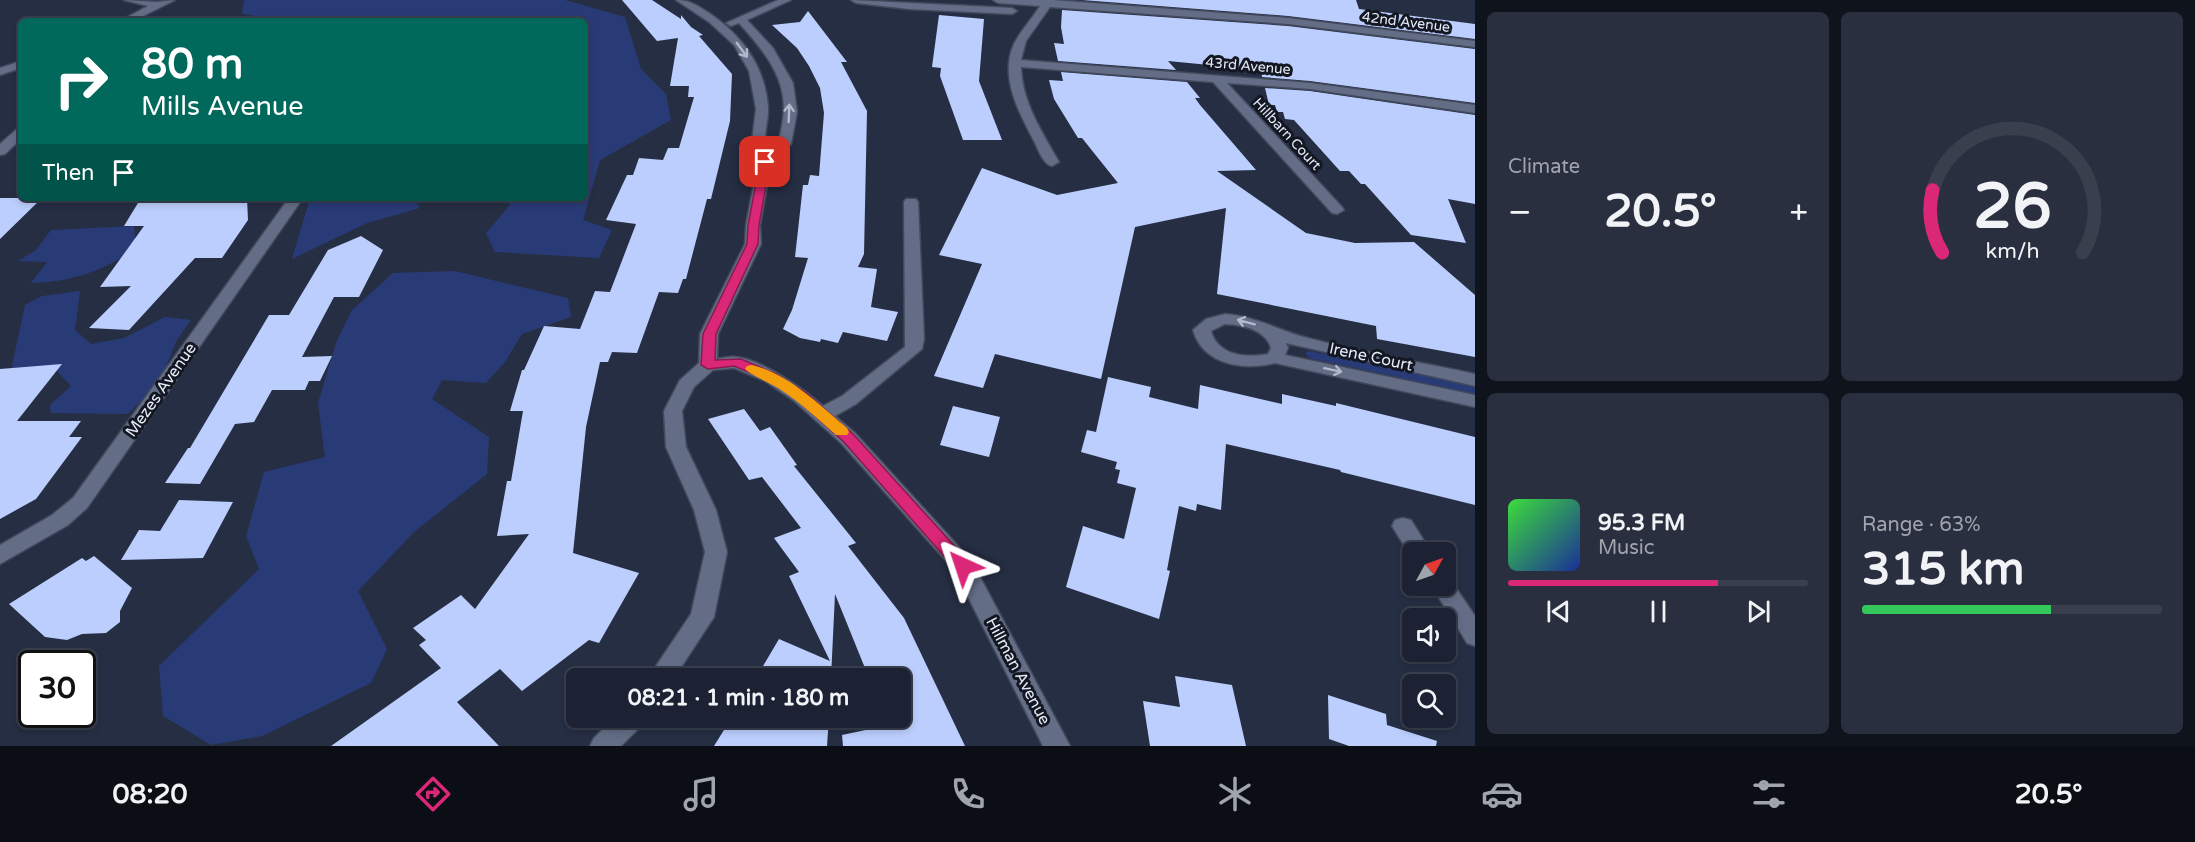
<!DOCTYPE html>
<meta charset="utf-8">
<style>
body{margin:0;font-family:"Varela Round",sans-serif;background:#292f3f;color:#f1f3f6;height:100vh;display:flex;flex-direction:column;font-size:22px;white-space:nowrap}
*{box-sizing:border-box;margin:0}
p{font-size:20px;color:#a0a4ac}
.icon{flex:none;width:33px;height:33px;fill:none;stroke:currentColor;stroke-width:2;stroke-linecap:round;stroke-linejoin:round}
.map{position:relative;flex:1;overflow:hidden}
.sheet{display:flex;flex-direction:column;gap:12px;padding:12px;background:#0f131c;width:720px}
.sheet>*{flex:none}
.banner{position:absolute;left:18px;top:18px;width:570px;height:183px;border-radius:9px;box-shadow:0 3px 9px #0003,0 0 0 2px #3a3f4e;background:#00695c;color:#fff;overflow:hidden}
.needle{width:39px;rotate:50deg}
.tools{position:absolute;left:1402px;top:542px;display:grid;gap:12px}
.tools a{display:grid;place-items:center;width:54px;height:54px;border-radius:9px;background:#1c2233;box-shadow:0 3px 9px #0003,0 0 0 2px #3a3f4e;font-size:30px}
.speed{position:absolute;left:18px;top:650px;display:flex;gap:12px;font-size:30px;font-weight:700;text-align:center}
.speed>*{display:grid;place-content:center;width:78px;height:78px;border-radius:50%;background:#1c2233;box-shadow:0 3px 9px #0003,0 0 0 2px #3a3f4e;line-height:1}
.speed .limit{border:3px solid #111;border-radius:9px;background:#fff;color:#111}
.pin{position:absolute;display:grid;place-items:center;width:51px;height:51px;color:#fff;margin:-26px;border-radius:12px;box-shadow:0 3px 9px #0006}
.me{position:absolute;width:66px;margin:-33px;rotate:318deg;stroke-linejoin:round;filter:drop-shadow(0 0 4px #0008)}
.turn{display:flex;align-items:center;gap:21px;height:126px;padding:0 24px;font-size:27px}
.turn .icon{width:78px;height:78px;stroke-width:2.5}
.turn b{display:block;font-size:42px;line-height:51px}
.then{display:flex;align-items:center;height:57px;padding:0 24px;background:#0003;gap:12px;font-size:22px}
.big{font-size:45px;font-weight:700;line-height:1.1}
.sheet .widget{flex:1;display:flex;flex-direction:column;justify-content:center;gap:9px;min-width:0;padding:0 21px;border-radius:9px;background:#292f3f}
.sheet .dial{align-items:center;gap:0}
.dial svg{height:156px;overflow:visible;fill:none;stroke:#3a3f4e;stroke-width:7;stroke-linecap:round;text-anchor:middle}
.dial text{fill:#f1f3f6;stroke:none}
.song{display:flex;align-items:center;gap:18px}
.cover{width:72px;height:72px;border-radius:9px;background:linear-gradient(135deg,hsl(120 70% 55%),hsl(230 70% 35%))}
.played{height:6px;border-radius:3px;background:linear-gradient(90deg,#db2777 70%,#3a3f4e 70%)}
.keys{display:flex;justify-content:space-around;direction:ltr}
.heat{display:flex;justify-content:space-between;align-items:center;font-size:33px;direction:ltr}
.charge{height:9px;border-radius:4px;background:linear-gradient(90deg,#34c759 63%,#3a3f4e 0)}
.sheet .tiles{flex:1;display:grid;gap:12px;grid-template-columns:repeat(2,1fr)}
.trip{position:absolute;left:566px;top:668px;width:345px;height:60px;border-radius:9px;background:#1c2233;box-shadow:0 3px 9px #0003,0 0 0 2px #3a3f4e;font-weight:700;line-height:60px;text-align:center}
.menu{display:flex;height:96px;justify-content:space-around;align-items:center;background:#0b0e14;color:#a0a4ac}
.menu .icon{width:42px;height:42px}
.menu .active{color:#db2777}
.menu b{font-size:27px;color:#f1f3f6}
main{display:flex;flex:1;min-height:0}
.map>svg:first-child{display:block}
.green{fill:#293b77}
.building{fill:#bbcefd}
.lines{fill:none;stroke-linecap:round;stroke-linejoin:round}
.minor-casing{stroke:#42495c;stroke-width:3}
.minor{fill:#636d86;fill-rule:evenodd}
.oneway{stroke:#b1b9cb}
.route{fill:#db2777;stroke:#8e194d;stroke-width:1.5}
.slow{fill:#f59e0b}
.labels{text-anchor:middle;dominant-baseline:central;stroke-width:6;stroke-linejoin:round;paint-order:stroke}
.far-street-label{font-size:14px;fill:#e5ebf9;stroke:#131721}
.street-label{font-size:16px;fill:#e5ebf9;stroke:#131721}
</style>
<main>
<div class="map">
<svg width="1475" height="746" viewBox="0 0 1475 746">
<rect width="100%" height="100%" fill="#262e44"/>
<path class="green" d="M244,0h321l60,17 16,52 25,25 5,26 -71,40 -17,60 29,10 -13,28 -104,-6 -9,-19 24,-28 -5,-7h80v-177h-295l-48,-7z
M310,198h103l7,10 -53,15 -75,36z
M134,226l2,23c-34,22 -64,33 -105,34l16,-21 -29,-1 18,-11 15,-20z
M455,271l113,27 3,19 -49,17 -17,28 -19,21 -44,-3 -10,19 57,38 -2,37 -73,58 -56,59 29,58 -16,34 -109,53 -51,9 -48,-29 -4,-50 100,-97 -13,-33 18,-64 61,-15 -7,-54 18,-60 16,-33 41,-37z
M80,291l-5,39 16,14 33,-6 41,-21 26,3 -14,20 -18,43 -31,31 -77,-1 -1,-8 21,-19 -16,-17 -44,2 14,-66 17,-9z
M1310,351l165,35v8l-166,-36 -4,-5z"/>
<path class="building" d="M622,0h30l29,19v-4l10,12 12,8 -4,1 33,38 -2,47 -19,78h-4l-21,80h-3l-5,14 -19,-1 -22,61 -25,-1 -4,10h-8l-14,65 -13,126 66,20 -40,70 -10,-3 -67,51 -22,-22 -43,33 42,44h-168l110,-78 -22,-23 7,-5 -13,-12 48,-33 14,14 54,-75 -32,2 10,-55h4l12,-70h-13l12,-41h2l20,-44 36,3 15,-38 15,1 26,-68 -30,-4 21,-45h6l6,-17 24,2 5,-12h11l15,-51h-6l1,-11h-19l8,-48 -21,3z
M1082,0h274l3,9 116,15v15l-187,-23z
M1062,10l226,16 187,23v54l-165,-22 -48,-4 -1,-7 -93,-9 8,9 -118,-9 -4,-18 10,1 -3,-17z
M808,11l39,51h-6l26,49 -3,143 -6,13 19,2 -6,38 27,5 -11,29 -44,-9 -5,11 -17,-4 -1,3 -20,-4 -17,-9 9,-19 16,-52 -13,-1 8,-72h5l2,-10 9,1 5,-63 -4,-25 -11,-22 -12,-18 -25,-23 28,-3z
M939,15l45,4 -5,62 23,59h-39l-23,-64 1,-8 -9,-1z
M1061,72l126,10 13,16h-5l5,7 56,65 -39,1 89,62 49,10 59,-1 61,53v62l-98,-18 -1,-13 -159,-32 9,-86 -91,19 -34,152 -106,-25 -12,34 -49,-12 48,-112 -43,-9 43,-87 75,27 61,-12 -36,-45h-4l-24,-39 -5,-19 14,1z
M1265,88l45,3 165,24v89l-27,-5 18,44 -55,-8 -46,-51h-4l-12,-13h-9l-46,-51 -9,-1 -2,-7h-6l-2,-7h-6z
M0,198h42l-42,41z
M141,198h106l1,22 -26,38h-27l-66,72 -40,-2 42,-42 -31,1 44,-61h-20z
M361,236l22,14 -24,47h-25l-32,60 30,-1 -12,25h-11l-4,9h-33l-18,32 -19,2 -35,60 -35,-1 23,-35h2l79,-133h20l39,-65z
M62,364l-45,57h64l-12,16h13l-46,62 -36,20v-150z
M1108,377l43,10 -2,10 49,12 2,-24 82,19v-10l54,12v-3l139,34v68l-134,-33 -1,-2 -114,-26 -5,66 -24,-6 -1,7 -17,-5 -12,64 3,1 -11,48 -93,-32 17,-61 41,13 12,-51 -19,-5 3,-13 -5,-1 2,-7 -36,-10 6,-22 9,2z
M953,406l47,11 -11,40 -49,-12z
M744,409l16,22 10,-4 27,38 -3,1 62,77 -8,3 56,72 61,128h-122l-1,-11 47,-10 -3,-8h14v-39h-31l-34,-84 -4,84h-75l23,-39 51,22 -41,-85 10,-4 -25,-34 27,-10 -39,-51 -13,3 -41,-61z
M179,500l54,2 -30,56 -82,2 18,-30 21,1z
M94,556l38,32 -12,23v11l-14,11 -24,1 -15,6 -22,-3 -36,-33 73,-46 4,3z
M1175,676l57,9 14,61h-96l-7,-45 37,6z
M1328,695l58,19 1,11 50,16 -1,5h-87l-20,-7z
M732,717h97l-2,29h-113z"/>
<g class="lines">
<g class="minor-casing">
<path id="minor" d="M124,0l33,2 18,-2 -42,21h-13l28,-15z
M676,0c14,0 22,6 33,13 34,23 56,54 59,94 1,16 -7,30 0,46 10,-9 12,-14 14,-28 9,-42 -16,-72 -43,-102l-8,3 -5,-3 52,-23h13l-44,20 26,28 20,35 4,29 -6,32 -20,19 -11,62 1,19 -43,90 -1,25c6,-1 13,-3 19,-2 25,2 69,33 87,49l19,-10 63,-49 -1,-145 2,-3h10l2,3 6,137 -2,10 -66,55 -21,12 20,17 116,127 99,186h-27l-88,-175 -114,-128 -48,-43 -28,-19 -31,-13 -21,2 -19,17 -12,24 4,36 30,63 11,42 -13,65 -40,61h-26l43,-64 14,-62 -11,-42 -28,-63 -2,-36 16,-31 19,-17 1,-29 45,-90 1,-19 12,-63 -6,-21 4,-32 -7,-38 -15,-26 -25,-23z
M851,0l161,8 5,3 -5,3 -103,-5 -53,-6z
M993,0h60l235,18 187,23v6l-187,-23 -238,-17 -24,34 -5,19 289,23 165,22v8l-165,-24 -83,-6 115,124 2,3 -7,4 -5,-1 -119,-131 -192,-15c1,35 21,65 38,95l-7,4c-9,-2 -14,-17 -18,-25 -15,-28 -35,-65 -20,-97 7,-14 18,-25 26,-38l-42,-3z
M21,61v7l-21,7v-7z
M21,128v11l-16,15 -5,1v-11l17,-15z
M289,198h14l-216,310 -19,17 -68,39v-19l52,-30 21,-17z
M1225,314c30,2 55,17 83,24 55,15 112,24 167,36v12l-189,-43 2,5 -3,7 190,40v12l-200,-44c-31,8 -72,2 -82,-33l13,-11zM1225,324c18,1 40,5 46,24l-3,6c-22,4 -50,2 -57,-23z
M1403,518l8,2 20,32h-18l-1,6 -20,-32 3,-6z
M1446,577l4,2 25,37v30l-8,-3 -36,-58h15z
M615,717h31l-4,8 -21,21h-31l4,-8z"/>
</g>
<use href="#minor" class="minor"/>
</g>
<defs><path id="oneway-shaft" d="M-6 0H5M1.5-3L5.5 0L1.5 3" fill="none" stroke-width="1.6" stroke-linecap="round" stroke-linejoin="round" transform="scale(1.5)"/></defs>
<g class="oneway">
<use href="#oneway-shaft" transform="translate(742 50) rotate(54)"/>
<use href="#oneway-shaft" transform="translate(789 113) rotate(-88)"/>
<use href="#oneway-shaft" transform="translate(1246 322) rotate(-165)"/>
<use href="#oneway-shaft" transform="translate(1333 370) rotate(12)"/>
</g>
<path class="route" d="M765,159l5,3 -11,63 -1,19 -42,90 -1,26 26,-1 35,15 30,19 47,41 116,128 3,4 -3,5 -6,2 -6,-2 -114,-130 -47,-42 -30,-20 -32,-13 -26,3 -7,-4 2,-31 44,-90 1,-19 12,-63z"/>
<path class="slow" d="M752,365c37,9 66,39 95,63l2,4 -2,3h-11c-18,-16 -35,-32 -55,-45 -9,-6 -30,-15 -36,-21l2,-3z"/>
<g class="labels">
<g class="far-street-label">
<text transform="translate(1406 22) rotate(7)">42nd Avenue</text>
<text transform="translate(1248 66) rotate(5)">43rd Avenue</text>
<text transform="translate(1287 134) rotate(47)">Hillbarn Court</text>
</g>
<g class="street-label">
<text transform="translate(1371 357) rotate(12)">Irene Court</text>
<text transform="translate(161 390) rotate(-55)">Mezes Avenue</text>
<text transform="translate(1018 671) rotate(62)">Hillman Avenue</text>
</g>
</g>
</svg>
<div class="tools">
<a><svg class="needle" viewBox="-14 -14 28 28"><path d="M0-13l5 13h-10z" fill="#e53935"/><path d="M0 13l5-13h-10z" fill="#a0a4ac"/></svg></a>
<a><svg class="icon" aria-label="sound" viewBox="0 0 24 24"><path d="M4 9h4l5-4v14l-5-4H4zM17 9q2 3 0 6"/></svg></a>
<a><svg class="icon" aria-label="search" viewBox="0 0 24 24"><circle cx="10" cy="10" r="6"/><path d="M15 15l6 6"/></svg></a>
</div>
<div class="speed"><div class="limit">30</div></div>
<div class="pin" style="left:765px;top:162px;background:#d93025"><svg class="icon" aria-label="arrive" viewBox="0 0 24 24"><path d="M6 21V4h12l-3 4 3 4H6"/></svg></div>
<svg class="me" style="left:963px;top:566px" viewBox="-20 -20 40 40"><path d="M0-17L14 15 0 8-14 15z" fill="#db2777" stroke="#fff" stroke-width="4"/></svg>
<div class="trip">08:21 · 1 min · 180 m</div>
<div class="banner">
<div class="turn"><svg class="icon" aria-label="right" viewBox="0 0 24 24"><path d="M7 20v-9h11M14 6l5 5-5 5"/></svg><div><b>80 m</b>Mills Avenue</div></div>
<div class="then">Then<svg class="icon" aria-label="arrive" viewBox="0 0 24 24"><path d="M6 21V4h12l-3 4 3 4H6"/></svg></div>
</div>
</div>
<section class="sheet">
<div class="tiles">
<div class="widget"><p>Climate</p>
<div class="heat"><a>−</a><b class="big">20.5°</b><a>+</a></div>
</div>
<div class="widget dial"><svg viewBox="0 0 100 80">
<path d="M14 69A42 42 0 1 1 86 69"/>
<path d="M14 69A42 42 0 0 1 9 37" stroke="#db2777"/>
<text x="50" y="56" font-size="32" font-weight="700">26</text>
<text x="50" y="72" font-size="11">km/h</text>
</svg></div>
<div class="widget">
<div class="song"><i class="cover"></i><div><b>95.3 FM</b><p>Music</p></div></div>
<div class="played"></div>
<div class="keys"><svg class="icon" aria-label="previous" viewBox="0 0 24 24"><path d="M18 5L8 12l10 7zM5 5v14"/></svg><svg class="icon" aria-label="pause" viewBox="0 0 24 24"><path d="M8 5v14M16 5v14"/></svg><svg class="icon" aria-label="next" viewBox="0 0 24 24"><path d="M6 5l10 7-10 7zM19 5v14"/></svg></div>
</div>
<div class="widget"><p>Range · 63%</p><b class="big">315 km</b><div class="charge"></div></div>
</div>
</section>
</main>
<nav class="menu">
<b>08:20</b>
<svg class="icon active" aria-label="directions" viewBox="0 0 24 24"><path d="M12 3l9 9-9 9-9-9zM9 14v-3h6M13 9l2 2-2 2"/></svg>
<svg class="icon" aria-label="music" viewBox="0 0 24 24"><path d="M9 18V5l10-2v13"/><circle cx="6" cy="18" r="3"/><circle cx="16" cy="16" r="3"/></svg>
<svg class="icon" aria-label="phone" viewBox="0 0 24 24"><path d="M5 4h4l2 5-3 2q2 4 5 5l2-3 5 2v4C11 20 4 13 5 4z"/></svg>
<svg class="icon" aria-label="climate" viewBox="0 0 24 24"><path d="M12 3v18M4 7l16 10M4 17L20 7"/></svg>
<svg class="icon" aria-label="car" viewBox="0 0 24 24"><path d="M5 17H2v-5l4-1 3-4h7l3 4 3 1v5h-3M9 17h6M6 11h13"/><circle cx="7" cy="17" r="2"/><circle cx="17" cy="17" r="2"/></svg>
<svg class="icon" aria-label="filters" viewBox="0 0 24 24"><path d="M4 7h16M4 17h16"/><circle cx="9" cy="7" r="2"/><circle cx="15" cy="17" r="2"/></svg>
<b>20.5°</b>
</nav>
